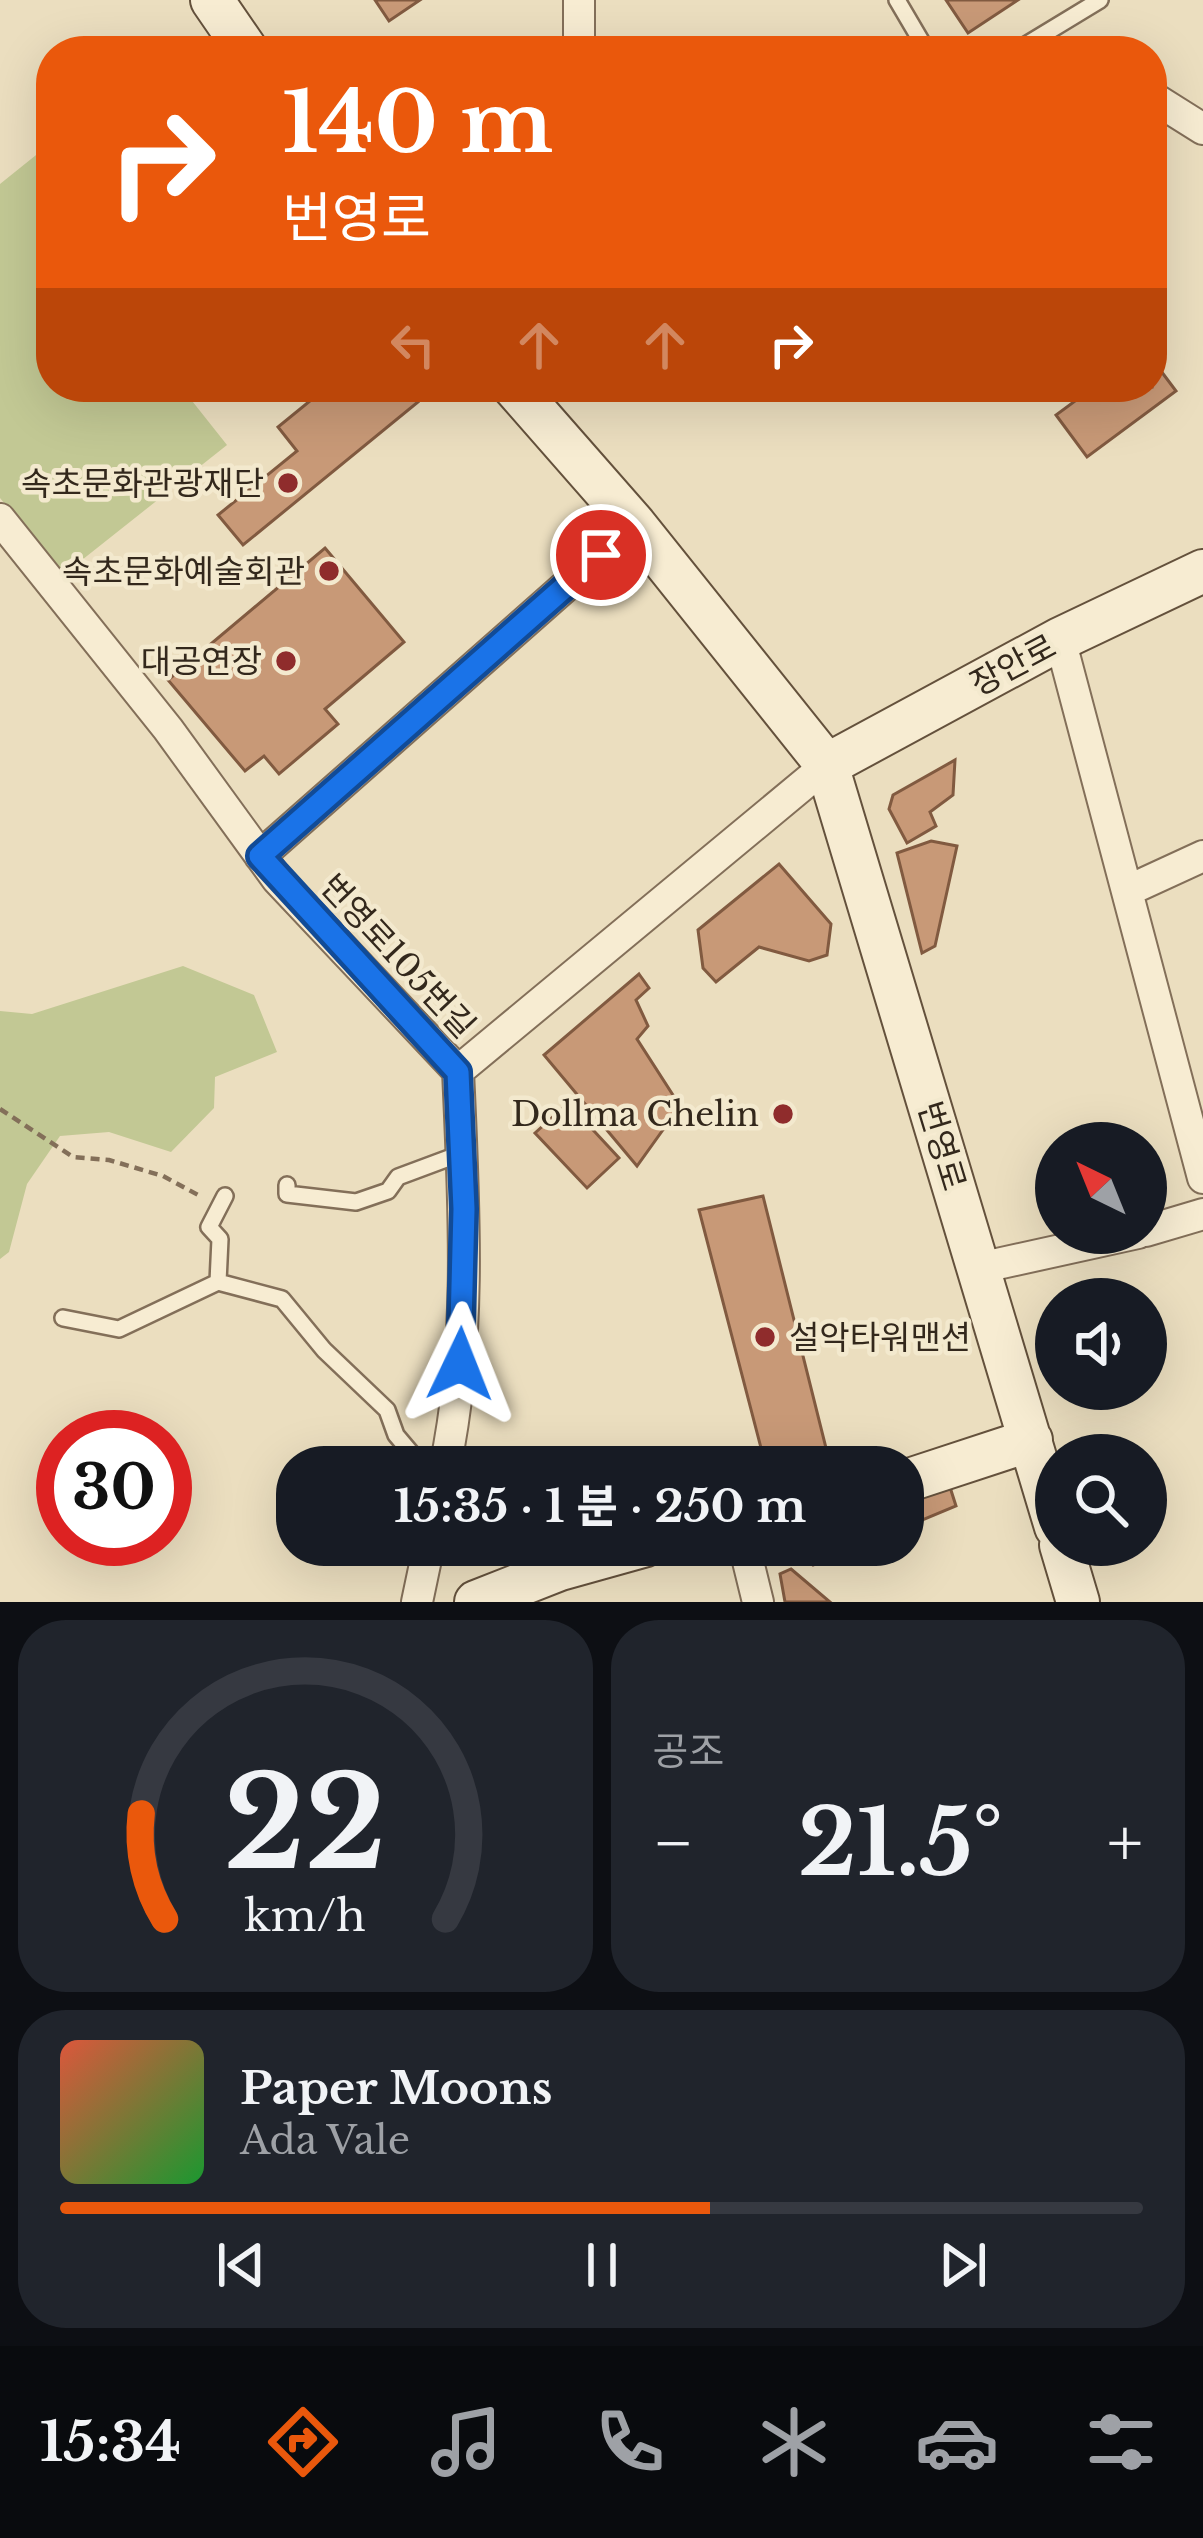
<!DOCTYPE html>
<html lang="ko">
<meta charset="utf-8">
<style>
body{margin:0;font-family:"Libre Baskerville","Noto Sans KR",serif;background:#20242c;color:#f1f3f6;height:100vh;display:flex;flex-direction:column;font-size:45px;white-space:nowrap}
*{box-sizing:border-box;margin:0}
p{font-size:39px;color:#9ea1a6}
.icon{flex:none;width:66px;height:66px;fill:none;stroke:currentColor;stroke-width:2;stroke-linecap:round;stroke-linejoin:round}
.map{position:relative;height:1602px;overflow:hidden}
.sheet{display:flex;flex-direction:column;gap:18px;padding:18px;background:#0d0f14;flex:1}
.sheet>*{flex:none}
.top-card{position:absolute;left:36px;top:36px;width:1131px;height:366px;border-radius:48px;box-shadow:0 12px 48px #0002;background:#ea580c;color:#fff;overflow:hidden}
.needle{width:78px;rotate:317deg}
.controls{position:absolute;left:1035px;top:1122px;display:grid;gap:24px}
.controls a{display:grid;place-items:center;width:132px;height:132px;border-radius:50%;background:#171b24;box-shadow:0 12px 48px #0002;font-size:60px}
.speed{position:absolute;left:36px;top:1410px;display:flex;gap:24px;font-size:60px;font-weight:700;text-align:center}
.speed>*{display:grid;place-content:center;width:156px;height:156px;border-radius:50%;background:#171b24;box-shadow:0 12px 48px #0002;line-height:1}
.speed .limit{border:18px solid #d22;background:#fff;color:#111}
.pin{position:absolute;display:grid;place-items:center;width:102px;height:102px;color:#fff;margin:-51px;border:6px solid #fff;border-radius:50%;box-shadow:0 3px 12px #0007}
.me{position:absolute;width:132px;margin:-66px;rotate:2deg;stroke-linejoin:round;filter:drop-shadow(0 0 9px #0008)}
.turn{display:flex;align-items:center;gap:42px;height:252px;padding:0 48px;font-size:54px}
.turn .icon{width:156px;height:156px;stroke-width:2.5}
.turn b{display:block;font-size:84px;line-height:102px}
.lanes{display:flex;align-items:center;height:114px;padding:0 48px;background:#0003;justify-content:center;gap:60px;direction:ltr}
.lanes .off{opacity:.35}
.big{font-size:90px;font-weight:700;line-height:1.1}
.sheet .widget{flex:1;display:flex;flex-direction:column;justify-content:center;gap:18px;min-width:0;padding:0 42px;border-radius:48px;background:#20242c}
.sheet .dial{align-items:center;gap:0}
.dial svg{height:312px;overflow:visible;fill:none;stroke:#363941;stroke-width:7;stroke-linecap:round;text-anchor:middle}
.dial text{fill:#f1f3f6;stroke:none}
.song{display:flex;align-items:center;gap:36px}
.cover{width:144px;height:144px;border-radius:18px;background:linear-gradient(135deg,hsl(10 70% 55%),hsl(130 70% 35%))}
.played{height:12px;border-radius:6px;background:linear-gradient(90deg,#ea580c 60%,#363941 60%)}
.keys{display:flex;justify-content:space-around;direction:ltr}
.heat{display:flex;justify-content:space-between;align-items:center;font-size:66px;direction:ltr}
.sheet .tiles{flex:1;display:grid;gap:18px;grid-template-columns:1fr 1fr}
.widget:last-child{grid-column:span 2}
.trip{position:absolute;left:276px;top:1446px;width:648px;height:120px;border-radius:48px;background:#171b24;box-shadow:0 12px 48px #0002;font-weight:700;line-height:120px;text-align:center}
.dock{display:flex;height:192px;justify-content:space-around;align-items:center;background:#090b0e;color:#9ea1a6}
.dock .icon{width:84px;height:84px}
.dock .selected{color:#ea580c}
.dock b{font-size:54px;color:#f1f3f6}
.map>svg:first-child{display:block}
.green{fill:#c2c894}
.building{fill:#c89977;stroke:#815a40;stroke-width:3}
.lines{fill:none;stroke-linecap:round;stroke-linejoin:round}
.lane-casing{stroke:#836f59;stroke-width:20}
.street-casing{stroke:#836f59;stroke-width:34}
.secondary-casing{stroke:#64513c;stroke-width:46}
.path{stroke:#836f59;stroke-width:4.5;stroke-dasharray:9 6;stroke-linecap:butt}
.lane{stroke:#f7ecd2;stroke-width:15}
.street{stroke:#f7ecd2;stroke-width:30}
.secondary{stroke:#f7ecd2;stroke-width:42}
.route-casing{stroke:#114b97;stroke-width:30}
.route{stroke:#1a73e8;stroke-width:21}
.poi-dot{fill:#8f2c2c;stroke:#f3e9ce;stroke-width:4.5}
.labels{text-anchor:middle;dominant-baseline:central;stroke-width:9;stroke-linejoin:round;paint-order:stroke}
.poi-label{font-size:33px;fill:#33281c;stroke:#f3e9ce;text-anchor:end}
.street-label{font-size:33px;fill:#33281c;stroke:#f3e9ce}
</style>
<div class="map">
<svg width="1203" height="1602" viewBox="0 0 1203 1602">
<rect width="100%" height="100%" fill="#ebdebf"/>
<path class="green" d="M51,143v244h130l46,58 -164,130 -63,-77v-314z
M183,966l71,29 23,57 -62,25 -1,31 -43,44 -62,-20 -49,4 -33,48 -18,68 -9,7v-248l32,3z"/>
<path class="building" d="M375,0h45l-31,21z
M946,0h72l-50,33z
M1152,359l24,32 -89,66 -31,-42 38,-28h58z
M327,387h80l11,15 -175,143 -25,-30 79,-64 -19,-24z
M325,548l79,94 -79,67 13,15 -59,50 -15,-18 -19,15 -77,-91z
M955,760l-2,35 -23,17 6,14 -29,17 -18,-34 4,-14z
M931,841l26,5 -22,100 -13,7 -25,-100z
M779,864l52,60 -4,31 -18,6 -50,-14 -43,35 -13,-14 -5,-38z
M639,974l10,14 -13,12 12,26 -11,13 43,67 -43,60 -93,-111z
M568,1103l51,55 -32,30 -52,-55z
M763,1196l67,268 -12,3h-52l-67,-257z
M949,1484l7,22 -53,22v-30z
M794,1545h68l-49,20 -16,-10z
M791,1569l39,33h-45l-5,-28z"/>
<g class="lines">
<g class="lane-casing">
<path id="lane" d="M897,0l30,51
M1016,51l84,-51
M287,1185v9l69,8 32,-11 10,-14 59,-22 1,9
M218,1282l2,-43 -11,-12 16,-31
M63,1318l56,11 99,-47 64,17 42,51 63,60 9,25 27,32"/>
</g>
<g class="street-casing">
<path id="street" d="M579,51v-51
M1152,97l51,32
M0,519l168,210 109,150 181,192c6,132 14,267 -13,396
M1060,639l143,539
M260,856l375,-331
M1127,891l76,-35
M458,1071l369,-306
M1146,1231l57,-17
M979,1268l159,-35
M744,1545l14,57
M417,1602l12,-57"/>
</g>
<g class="secondary-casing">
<path id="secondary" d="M212,0l35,51
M514,387l121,138 192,240 229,762
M827,765l233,-126 143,-68
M903,1482l128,-42
M1061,1545l17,57
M476,1602l84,-33 86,-24"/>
</g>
<path class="path" d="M0,1109l73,48 36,3 54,16 37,20"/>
<use href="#lane" class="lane"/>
<use href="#street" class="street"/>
<use href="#secondary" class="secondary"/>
</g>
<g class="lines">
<g class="route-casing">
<path id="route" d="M460,1364l4,-155 -6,-137 -198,-216 341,-301"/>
</g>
<use href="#route" class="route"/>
</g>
<g class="poi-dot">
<circle cx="288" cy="483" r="12"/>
<circle cx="329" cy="571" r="12"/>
<circle cx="286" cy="661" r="12"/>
<circle cx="783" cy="1114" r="12"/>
<circle cx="765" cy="1337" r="12"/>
</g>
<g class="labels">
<g class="poi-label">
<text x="264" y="483">속초문화관광재단</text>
<text x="305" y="571">속초문화예술회관</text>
<text x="262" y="661">대공연장</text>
<text x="759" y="1114">Dollma Chelin</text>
<text x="789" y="1337" text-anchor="start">설악타워맨션</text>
</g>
<g class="street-label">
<text transform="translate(1013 665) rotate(-28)">장안로</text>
<text transform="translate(398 956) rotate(47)">번영로105번길</text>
<text transform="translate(942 1146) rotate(73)">번영로</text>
</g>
</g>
</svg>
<div class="controls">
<a><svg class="needle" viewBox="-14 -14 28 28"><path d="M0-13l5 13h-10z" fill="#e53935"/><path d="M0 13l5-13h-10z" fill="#9ea1a6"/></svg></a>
<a><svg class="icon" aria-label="sound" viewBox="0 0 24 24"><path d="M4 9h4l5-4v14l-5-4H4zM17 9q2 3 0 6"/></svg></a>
<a><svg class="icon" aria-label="search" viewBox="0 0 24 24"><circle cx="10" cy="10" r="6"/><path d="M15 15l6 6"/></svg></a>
</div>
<div class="speed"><div class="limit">30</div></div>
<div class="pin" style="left:601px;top:555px;background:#d93025"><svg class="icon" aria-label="arrive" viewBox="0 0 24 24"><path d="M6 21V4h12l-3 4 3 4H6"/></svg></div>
<svg class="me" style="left:460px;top:1364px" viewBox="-20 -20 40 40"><path d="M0-17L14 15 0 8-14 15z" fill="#1a73e8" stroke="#fff" stroke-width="4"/></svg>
<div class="trip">15:35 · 1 분 · 250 m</div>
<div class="top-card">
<div class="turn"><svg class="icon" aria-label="right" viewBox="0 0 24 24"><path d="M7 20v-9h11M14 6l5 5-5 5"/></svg><div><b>140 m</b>번영로</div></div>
<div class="lanes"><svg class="icon off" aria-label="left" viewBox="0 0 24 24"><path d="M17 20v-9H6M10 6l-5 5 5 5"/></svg><svg class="icon off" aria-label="ahead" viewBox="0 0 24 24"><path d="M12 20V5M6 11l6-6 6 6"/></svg><svg class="icon off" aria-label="ahead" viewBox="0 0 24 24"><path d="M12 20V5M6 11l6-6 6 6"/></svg><svg class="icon" aria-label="right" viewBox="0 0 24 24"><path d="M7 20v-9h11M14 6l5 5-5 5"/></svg></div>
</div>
</div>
<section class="sheet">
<div class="tiles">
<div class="widget dial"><svg viewBox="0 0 100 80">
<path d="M14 69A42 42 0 1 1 86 69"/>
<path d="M14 69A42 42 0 0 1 8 42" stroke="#ea580c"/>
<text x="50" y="56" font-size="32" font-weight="700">22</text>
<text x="50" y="72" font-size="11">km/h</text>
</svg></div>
<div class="widget"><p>공조</p>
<div class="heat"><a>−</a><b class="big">21.5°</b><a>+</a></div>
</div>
<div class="widget">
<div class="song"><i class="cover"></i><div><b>Paper Moons</b><p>Ada Vale</p></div></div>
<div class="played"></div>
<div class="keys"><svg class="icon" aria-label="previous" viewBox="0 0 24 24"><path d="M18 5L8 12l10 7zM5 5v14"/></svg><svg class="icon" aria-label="pause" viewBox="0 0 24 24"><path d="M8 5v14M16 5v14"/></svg><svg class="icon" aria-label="next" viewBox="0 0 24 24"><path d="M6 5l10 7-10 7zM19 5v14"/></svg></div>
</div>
</div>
</section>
<nav class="dock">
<b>15:34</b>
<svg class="icon selected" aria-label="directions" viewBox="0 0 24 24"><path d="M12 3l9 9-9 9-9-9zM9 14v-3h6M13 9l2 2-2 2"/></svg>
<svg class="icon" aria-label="music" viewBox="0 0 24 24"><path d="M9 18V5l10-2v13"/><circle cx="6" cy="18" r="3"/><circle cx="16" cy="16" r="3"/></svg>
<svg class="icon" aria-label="phone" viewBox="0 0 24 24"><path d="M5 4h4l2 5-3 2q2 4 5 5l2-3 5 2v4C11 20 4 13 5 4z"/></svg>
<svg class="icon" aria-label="climate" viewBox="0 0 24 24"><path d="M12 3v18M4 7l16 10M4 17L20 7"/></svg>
<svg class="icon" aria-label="car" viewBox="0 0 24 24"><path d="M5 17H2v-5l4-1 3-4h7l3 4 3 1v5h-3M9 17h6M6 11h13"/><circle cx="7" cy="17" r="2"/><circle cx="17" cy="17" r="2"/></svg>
<svg class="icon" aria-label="filters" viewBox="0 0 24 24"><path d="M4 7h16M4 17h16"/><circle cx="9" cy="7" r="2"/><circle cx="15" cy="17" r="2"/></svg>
</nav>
